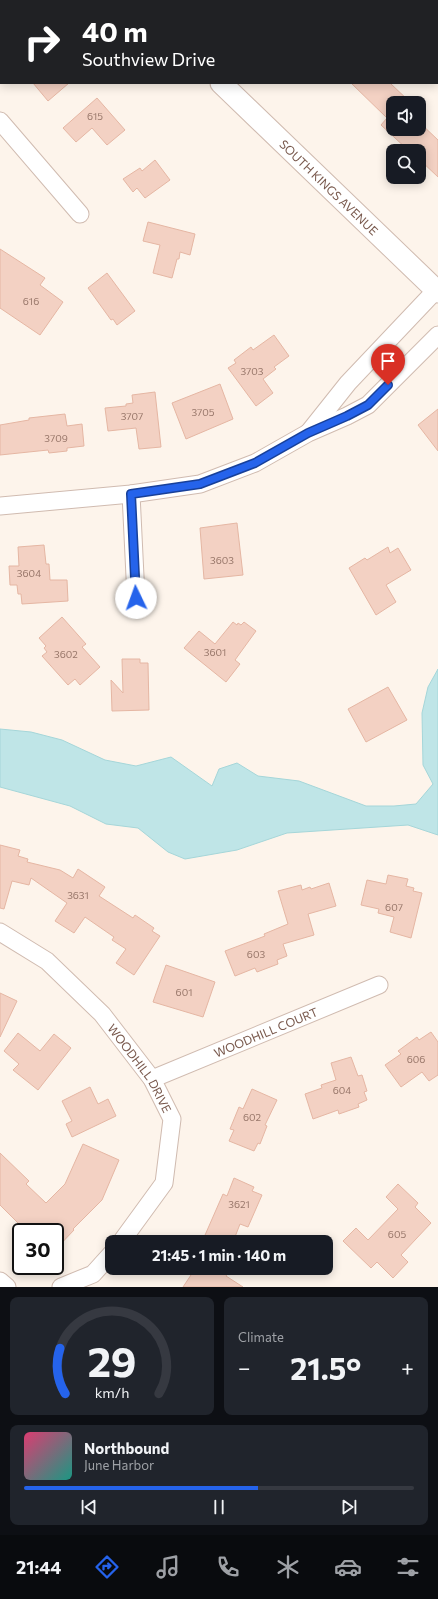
<!DOCTYPE html>
<meta charset="utf-8">
<style>
body{margin:0;font-family:Commissioner,sans-serif;background:#20242c;color:#f1f3f6;height:100vh;display:flex;flex-direction:column;font-size:15px;white-space:nowrap}
*{box-sizing:border-box;margin:0}
p{font-size:13px;color:#9ea1a6}
.icon{flex:none;width:22px;height:22px;fill:none;stroke:currentColor;stroke-width:2;stroke-linecap:round;stroke-linejoin:round}
.map{position:relative;height:1287px;overflow:hidden}
.panel{display:flex;flex-direction:column;gap:10px;padding:10px;background:#0d0f14;flex:1}
.panel>*{flex:none}
.banner{position:absolute;left:0px;top:0px;width:438px;height:84px;box-shadow:0 2px 10px #0003;background:#202124;color:#fff;overflow:hidden}
.buttons{position:absolute;left:386px;top:96px;display:grid;gap:8px}
.buttons a{display:grid;place-items:center;width:40px;height:40px;border-radius:8px;background:#171b24;box-shadow:0 2px 10px #0003;font-size:20px}
.speed{position:absolute;left:12px;top:1223px;display:flex;gap:8px;font-size:20px;font-weight:700;text-align:center}
.speed>*{display:grid;place-content:center;width:52px;height:52px;border-radius:50%;background:#171b24;box-shadow:0 2px 10px #0003;line-height:1}
.speed .limit{border:2px solid #111;border-radius:6px;background:#fff;color:#111}
.pin{position:absolute;display:grid;place-items:center;width:34px;height:34px;color:#fff;margin:-41px -17px;border-radius:50% 50% 50% 0;rotate:-45deg;box-shadow:0 0 4px #0007}
.pin .icon{rotate:45deg}
.me{position:absolute;width:44px;margin:-22px;rotate:357deg;stroke-linejoin:round;filter:drop-shadow(0 0 3px #0008)}
.turn{display:flex;align-items:center;gap:14px;height:84px;padding:0 16px;font-size:18px}
.turn .icon{width:52px;height:52px;stroke-width:2.5}
.turn b{display:block;font-size:28px;line-height:34px}
.big{font-size:30px;font-weight:700;line-height:1.1}
.panel .tile{flex:1;display:flex;flex-direction:column;justify-content:center;gap:6px;min-width:0;padding:0 14px;border-radius:8px;background:#20242c}
.panel .dial{align-items:center;gap:0}
.dial svg{height:104px;overflow:visible;fill:none;stroke:#363941;stroke-width:7;stroke-linecap:round;text-anchor:middle}
.dial text{fill:#f1f3f6;stroke:none}
.song{display:flex;align-items:center;gap:12px}
.cover{width:48px;height:48px;border-radius:6px;background:linear-gradient(135deg,hsl(340 70% 55%),hsl(170 70% 35%))}
.played{height:4px;border-radius:2px;background:linear-gradient(90deg,#2563eb 60%,#363941 60%)}
.keys{display:flex;justify-content:space-around;direction:ltr}
.heat{display:flex;justify-content:space-between;align-items:center;font-size:22px;direction:ltr}
.panel .tiles{flex:1;display:grid;gap:10px;grid-template-columns:1fr 1fr}
.tile:last-child{grid-column:span 2}
.trip{position:absolute;left:105px;top:1235px;width:228px;height:40px;border-radius:8px;background:#171b24;box-shadow:0 2px 10px #0003;font-weight:700;line-height:40px;text-align:center}
.dock{display:flex;height:64px;justify-content:space-around;align-items:center;background:#090b0e;color:#9ea1a6}
.dock .icon{width:28px;height:28px}
.dock .current{color:#2563eb}
.dock b{font-size:18px;color:#f1f3f6}
.map>svg:first-child{display:block}
.water{fill:#bfe5e7;stroke:#a5d6d9}
.building{fill:#f3d1c3;stroke:#e5b6a3}
.lines{fill:none;stroke-linecap:round;stroke-linejoin:round}
.minor-casing{stroke:#d0bbb0;stroke-width:19}
.tertiary-casing{stroke:#d0bbb0;stroke-width:23}
.minor{stroke:#fff;stroke-width:17}
.tertiary{stroke:#fff;stroke-width:21}
.route-casing{stroke:#184099;stroke-width:10}
.route{stroke:#2563eb;stroke-width:7}
.labels{text-anchor:middle;dominant-baseline:central;stroke-width:3;stroke-linejoin:round;paint-order:stroke}
.number-label{font-size:10px;fill:#98776a}
.street-label{font-size:12px;fill:#79594d;stroke:#fff9f2}
</style>
<div class="map">
<svg width="438" height="1287" viewBox="0 0 438 1287">
<rect width="100%" height="100%" fill="#fdf4eb"/>
<path class="water" d="M438,669v166l-30,-10 -121,8 -50,17 -52,9 -17,-7 -30,-24 -32,-4 -36,-18 -70,-19v-58l31,3 31,8 43,20 31,6 35,-9 41,29 7,-17 18,-6 21,13 41,5 67,25h28l22,-2 17,-20 -10,-19 -1,-52 6,-26z"/>
<path class="building" d="M33,83h36l-21,18z
M351,83h39l21,20h-18v26h26v-7l19,18v37l-19,-18v-8l-11,-1 -27,-25 6,-7z
M97,98l28,32 -18,15 -15,-17 -16,14 -13,-14z
M155,160l15,20 -25,18 -8,-10 -4,4 -10,-13 17,-11 2,3z
M148,222l47,12 -5,21 -10,-3 -1,7h-2l-5,19 -19,-5 7,-28 -17,-4z
M0,249l45,29 -5,7 23,17 -23,33 -40,-27z
M107,273l28,38 -18,14 -4,-6 -2,1 -23,-32z
M274,335l15,21 -15,11 2,2 -13,10 10,14 -17,13 -28,-38 8,-5 -2,-3 17,-13 2,3z
M220,384l13,35 -47,20 -14,-36z
M155,392l6,55 -22,2 -3,-21 -28,3 -3,-23 21,-2v-2l7,-1 -1,-8z
M438,409v42l-20,-26z
M65,414l2,12 15,-2 2,22 -17,2v3l-18,2 -1,-3 -48,5v-30l29,-5v-2z
M237,523l6,52 -39,4 -4,-51z
M44,545l2,19h3l1,16h17l1,21 -46,3 -1,-10h-3l-1,-9h-7l-1,-19h10l-1,-19z
M388,547l2,6 8,-5 13,22 -25,15 10,17 -20,13 -27,-47 16,-10 2,2z
M62,617l24,27 -4,3 18,20 -20,18 -5,-6 -7,6 -26,-29 5,-4 -3,-4 2,-2 -7,-8z
M233,622l4,3 1,-2 3,2 3,-3 12,9 -21,29 5,4 -14,18 -42,-34 15,-17 16,13z
M122,659h18v4h8l1,47 -37,1 -1,-31 12,13z
M388,687l19,33 -41,22 -18,-33z
M0,845l20,5 -2,6 10,3 -1,3 33,8 13,8 5,-9 27,18 -6,9 34,22 2,-3 19,13 -2,3 8,5 -26,39 -18,-12 10,-14 -14,-9 2,-3 -29,-20 -11,16 -19,-12 12,-18 -36,-25 -2,7 -17,-4 -8,28 -4,-1z
M388,875l20,4 -2,7 8,2 -1,3 9,2 -11,45 -21,-6 4,-15 -16,-4 1,-4 -18,-4 6,-25 19,4z
M329,883l7,23 -28,8 6,21 -31,9 4,12 -10,4 1,4 -21,8 -2,-4 -20,8 -10,-25 40,-15 -1,-2 24,-10 -10,-33 23,-6 1,5 8,-3 1,2z
M166,965l49,17 -12,35 -50,-15z
M0,993l17,8 -17,36z
M431,1032l7,10v33l-9,6 -7,-9 -21,15 -16,-22 16,-11 -3,-3 19,-14 2,3z
M18,1033l22,18 14,-17 17,14 -33,42 -25,-20 6,-6 -15,-13z
M351,1057l7,19 4,-1 5,16 -3,1 3,8 -9,4 1,3 -20,7 -1,-4 -25,9 -8,-25 17,-6 -1,-3 15,-5 -5,-17z
M90,1087l8,17 10,-5 8,17 -44,21 -6,-13 6,-3 -10,-20z
M252,1089l25,11 -12,25 2,1 -7,18 -2,-1 -4,8 -25,-10 5,-11 -4,-1 9,-22 4,2z
M83,1144l36,16 -17,40 -29,29 1,1 -19,20v-18h-28l-27,-27v-52l29,28 -3,3 20,19 19,-19z
M234,1178l20,9 -2,4 10,4 -14,32 -8,-3 -7,18h-31l21,-48 4,2z
M398,1184l20,19 -3,4 16,16 -30,32 7,7 -15,16 -16,-16 -6,6 -28,-27 13,-13 12,12 30,-31 -12,-12z
M191,1268h40l-5,8 17,11h-60l8,-12 -3,-2z"/>
<g class="lines">
<g class="minor-casing">
<g id="minor">
<path d="M383,0l1,1"/>
<path d="M437,67l1,1"/>
<path d="M0,121l80,93"/>
<path d="M309,432l39,-49 88,-93"/>
<path d="M131,494l5,103"/>
<path d="M0,506l131,-12 69,-10 55,-21 53,-30 39,-17 21,-11 70,-70"/>
<path id="s1" d="M0,932l47,29 55,53 50,65 20,40 -8,64 -43,59"/>
<path id="s2" d="M152,1079l227,-94"/>
<path d="M0,1281l7,6"/>
<path d="M61,1287l32,-13 19,-21"/>
</g>
</g>
<g class="tertiary-casing">
<g id="tertiary">
<path d="M135,0l1,1"/>
<path id="s3" d="M221,83l217,209"/>
</g>
</g>
<use href="#minor" class="minor"/>
<use href="#tertiary" class="tertiary"/>
</g>
<g class="lines">
<g class="route-casing">
<path id="route" d="M136,598l-5,-104 69,-10 55,-21 53,-30 39,-17 21,-11 20,-20"/>
</g>
<use href="#route" class="route"/>
</g>
<g class="labels">
<g class="number-label">
<text x="95" y="116">615</text>
<text x="31" y="301">616</text>
<text x="252" y="371">3703</text>
<text x="203" y="412">3705</text>
<text x="132" y="416">3707</text>
<text x="56" y="438">3709</text>
<text x="222" y="560">3603</text>
<text x="29" y="573">3604</text>
<text x="215" y="652">3601</text>
<text x="66" y="654">3602</text>
<text x="78" y="895">3631</text>
<text x="394" y="907">607</text>
<text x="256" y="954">603</text>
<text x="184" y="992">601</text>
<text x="416" y="1059">606</text>
<text x="342" y="1090">604</text>
<text x="252" y="1117">602</text>
<text x="239" y="1204">3621</text>
<text x="397" y="1234">605</text>
</g>
<g class="street-label">
<text stroke="none"><textPath href="#s3" startOffset="150">SOUTH KINGS AVENUE</textPath></text>
<text stroke="none"><textPath href="#s2" startOffset="123">WOODHILL COURT</textPath></text>
<text stroke="none"><textPath href="#s1" startOffset="198">WOODHILL DRIVE</textPath></text>
</g>
</g>
</svg>
<div class="buttons">
<a><svg class="icon" aria-label="sound" viewBox="0 0 24 24"><path d="M4 9h4l5-4v14l-5-4H4zM17 9q2 3 0 6"/></svg></a>
<a><svg class="icon" aria-label="search" viewBox="0 0 24 24"><circle cx="10" cy="10" r="6"/><path d="M15 15l6 6"/></svg></a>
</div>
<div class="speed"><div class="limit">30</div></div>
<div class="pin" style="left:388px;top:385px;background:#d93025"><svg class="icon" aria-label="arrive" viewBox="0 0 24 24"><path d="M6 21V4h12l-3 4 3 4H6"/></svg></div>
<svg class="me" style="left:136px;top:598px" viewBox="-20 -20 40 40"><circle r="19" fill="#fff"/><path d="M0-13L10 11 0 6-10 11z" fill="#2563eb"/></svg>
<div class="trip">21:45 · 1 min · 140 m</div>
<div class="banner">
<div class="turn"><svg class="icon" aria-label="right" viewBox="0 0 24 24"><path d="M7 20v-9h11M14 6l5 5-5 5"/></svg><div><b>40 m</b>Southview Drive</div></div>
</div>
</div>
<section class="panel">
<div class="tiles">
<div class="tile dial"><svg viewBox="0 0 100 80">
<path d="M14 69A42 42 0 1 1 86 69"/>
<path d="M14 69A42 42 0 0 1 10 34" stroke="#2563eb"/>
<text x="50" y="56" font-size="32" font-weight="700">29</text>
<text x="50" y="72" font-size="11">km/h</text>
</svg></div>
<div class="tile"><p>Climate</p>
<div class="heat"><a>−</a><b class="big">21.5°</b><a>+</a></div>
</div>
<div class="tile">
<div class="song"><i class="cover"></i><div><b>Northbound</b><p>June Harbor</p></div></div>
<div class="played"></div>
<div class="keys"><svg class="icon" aria-label="previous" viewBox="0 0 24 24"><path d="M18 5L8 12l10 7zM5 5v14"/></svg><svg class="icon" aria-label="pause" viewBox="0 0 24 24"><path d="M8 5v14M16 5v14"/></svg><svg class="icon" aria-label="next" viewBox="0 0 24 24"><path d="M6 5l10 7-10 7zM19 5v14"/></svg></div>
</div>
</div>
</section>
<nav class="dock">
<b>21:44</b>
<svg class="icon current" aria-label="directions" viewBox="0 0 24 24"><path d="M12 3l9 9-9 9-9-9zM9 14v-3h6M13 9l2 2-2 2"/></svg>
<svg class="icon" aria-label="music" viewBox="0 0 24 24"><path d="M9 18V5l10-2v13"/><circle cx="6" cy="18" r="3"/><circle cx="16" cy="16" r="3"/></svg>
<svg class="icon" aria-label="phone" viewBox="0 0 24 24"><path d="M5 4h4l2 5-3 2q2 4 5 5l2-3 5 2v4C11 20 4 13 5 4z"/></svg>
<svg class="icon" aria-label="climate" viewBox="0 0 24 24"><path d="M12 3v18M4 7l16 10M4 17L20 7"/></svg>
<svg class="icon" aria-label="car" viewBox="0 0 24 24"><path d="M5 17H2v-5l4-1 3-4h7l3 4 3 1v5h-3M9 17h6M6 11h13"/><circle cx="7" cy="17" r="2"/><circle cx="17" cy="17" r="2"/></svg>
<svg class="icon" aria-label="filters" viewBox="0 0 24 24"><path d="M4 7h16M4 17h16"/><circle cx="9" cy="7" r="2"/><circle cx="15" cy="17" r="2"/></svg>
</nav>
